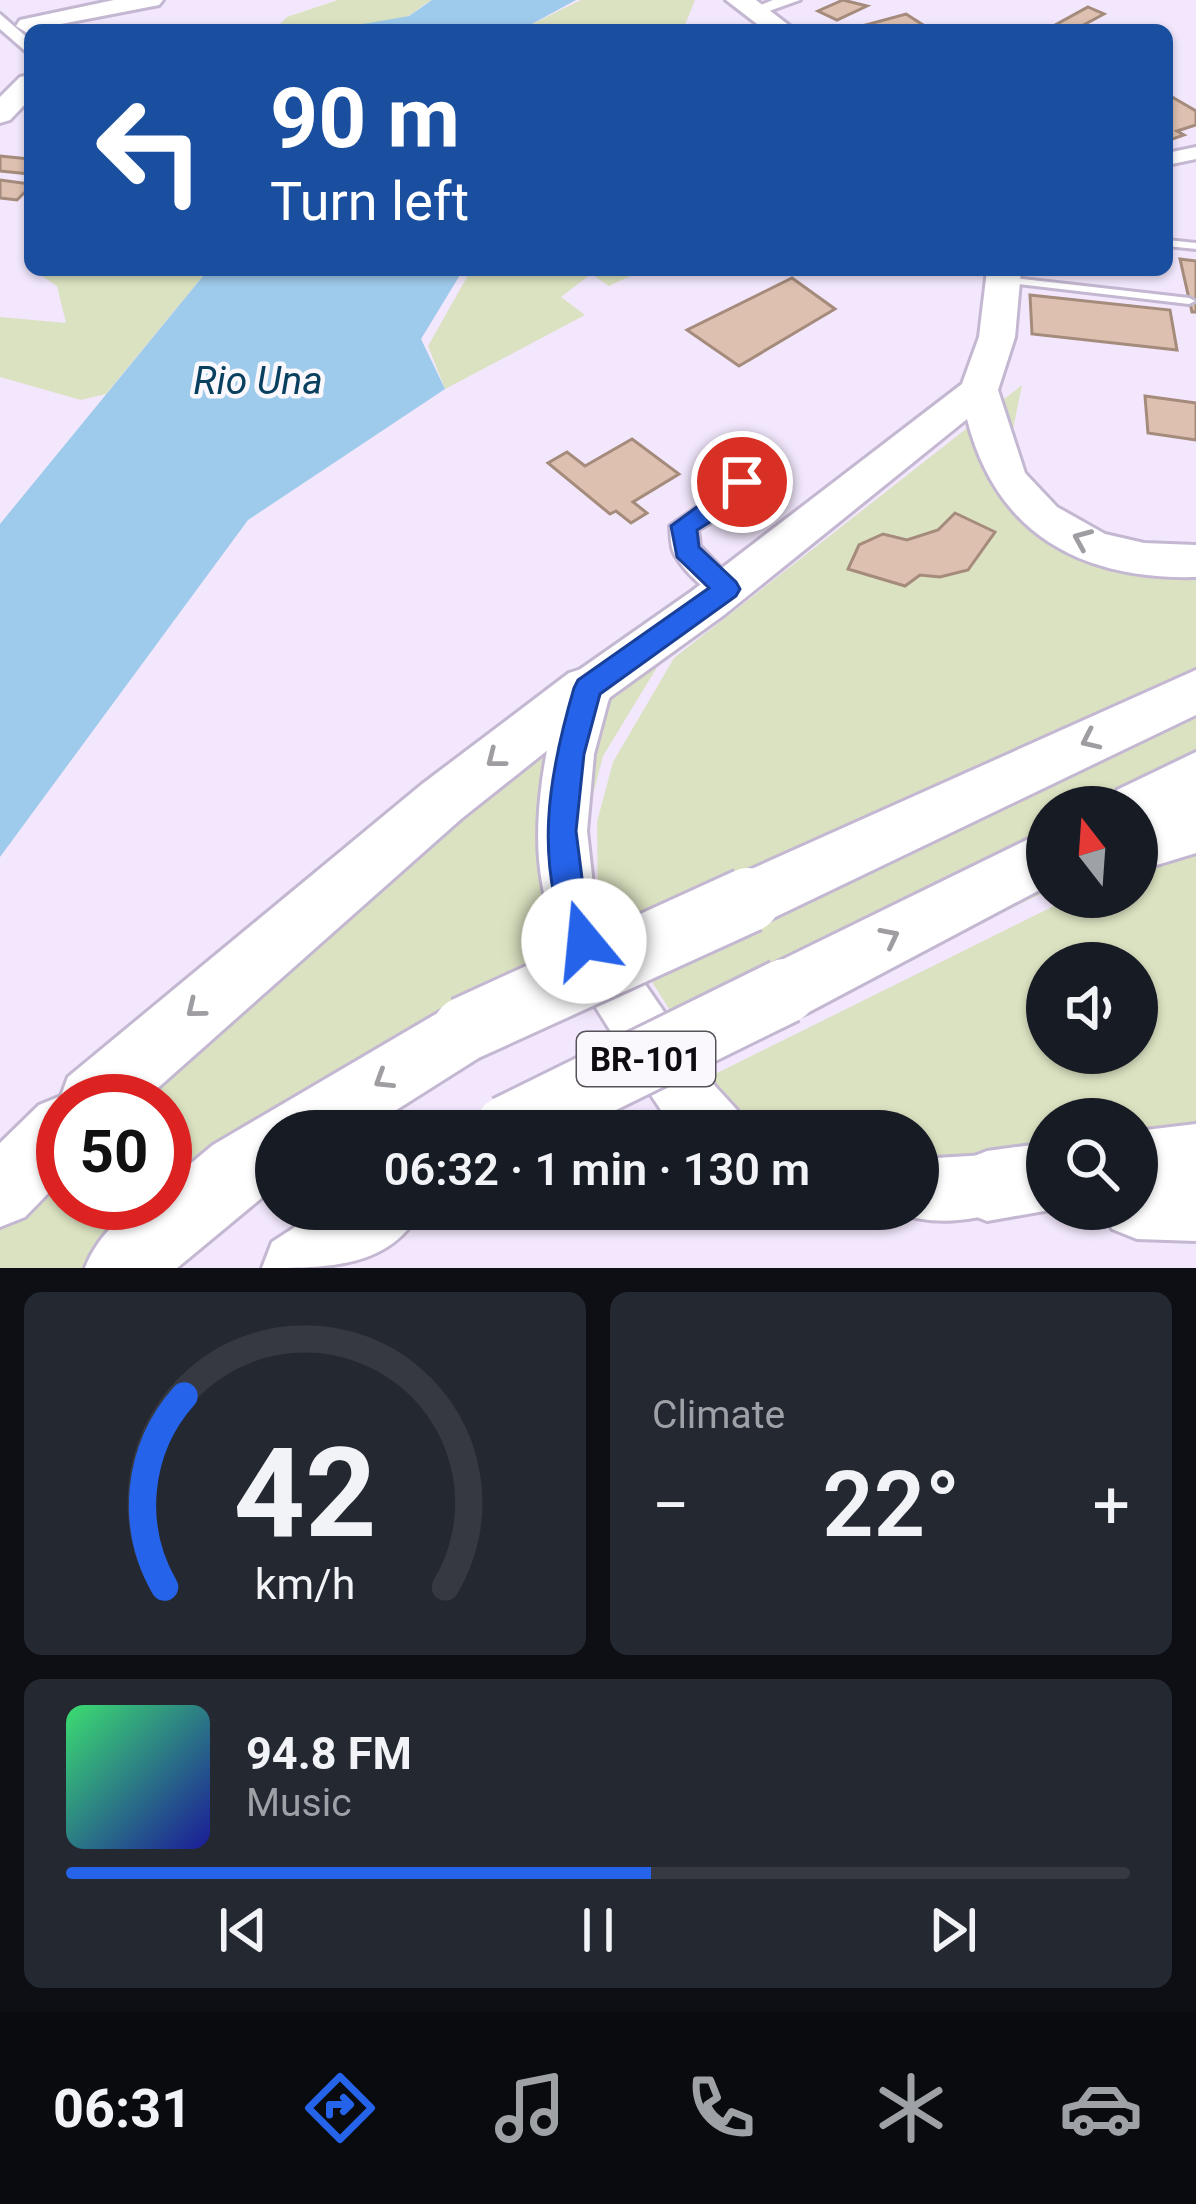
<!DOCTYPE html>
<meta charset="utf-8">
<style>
body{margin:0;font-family:Roboto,sans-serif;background:#242831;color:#f1f3f6;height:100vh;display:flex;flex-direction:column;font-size:45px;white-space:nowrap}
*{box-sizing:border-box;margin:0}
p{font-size:39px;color:#9ea1a6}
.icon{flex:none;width:66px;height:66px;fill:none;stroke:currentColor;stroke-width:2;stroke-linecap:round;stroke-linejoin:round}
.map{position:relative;height:1268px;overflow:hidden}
.details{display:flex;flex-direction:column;gap:24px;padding:24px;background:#0d0f14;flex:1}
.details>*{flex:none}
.banner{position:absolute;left:24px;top:24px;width:1149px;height:252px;border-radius:18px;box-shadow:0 3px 9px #0004;background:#1a4fa0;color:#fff;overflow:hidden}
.needle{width:78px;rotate:343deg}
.controls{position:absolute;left:1026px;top:786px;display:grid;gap:24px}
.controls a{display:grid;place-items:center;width:132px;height:132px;border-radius:50%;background:#171b24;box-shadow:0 3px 9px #0004;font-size:60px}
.speed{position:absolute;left:36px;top:1074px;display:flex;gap:24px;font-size:60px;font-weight:700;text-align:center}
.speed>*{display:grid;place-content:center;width:156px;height:156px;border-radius:50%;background:#171b24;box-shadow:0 3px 9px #0004;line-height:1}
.speed .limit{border:18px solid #d22;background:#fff;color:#111}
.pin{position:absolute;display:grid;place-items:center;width:102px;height:102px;color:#fff;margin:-51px;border:6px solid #fff;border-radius:50%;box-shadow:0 3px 12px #0007}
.me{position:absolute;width:132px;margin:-66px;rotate:343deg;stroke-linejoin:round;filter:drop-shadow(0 0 9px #0008)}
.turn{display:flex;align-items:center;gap:42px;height:252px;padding:0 48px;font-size:54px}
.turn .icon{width:156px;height:156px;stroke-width:2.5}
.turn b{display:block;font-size:84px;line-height:102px}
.big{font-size:90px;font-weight:600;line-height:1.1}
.details .tile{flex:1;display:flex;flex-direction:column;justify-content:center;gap:18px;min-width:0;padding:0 42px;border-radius:18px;background:#242831}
.details .dial{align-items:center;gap:0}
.dial svg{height:312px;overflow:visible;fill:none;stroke:#363941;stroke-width:7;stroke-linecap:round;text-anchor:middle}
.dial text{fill:#f1f3f6;stroke:none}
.song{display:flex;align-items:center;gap:36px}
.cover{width:144px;height:144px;border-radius:18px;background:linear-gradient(135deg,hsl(140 70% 55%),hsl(240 70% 35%))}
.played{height:12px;border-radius:6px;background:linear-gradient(90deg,#2563eb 55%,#363941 55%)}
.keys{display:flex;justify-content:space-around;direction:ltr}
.heat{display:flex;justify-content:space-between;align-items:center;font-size:66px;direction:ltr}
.details .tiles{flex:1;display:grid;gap:24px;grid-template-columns:1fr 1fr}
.tile:last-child{grid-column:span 2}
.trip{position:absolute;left:255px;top:1110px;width:684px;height:120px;border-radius:60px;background:#171b24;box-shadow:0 3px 9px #0004;font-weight:600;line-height:120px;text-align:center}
.tab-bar{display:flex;height:192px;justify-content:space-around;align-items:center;background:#090b0e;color:#9ea1a6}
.tab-bar .icon{width:84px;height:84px}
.tab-bar .active{color:#2563eb}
.tab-bar b{font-size:54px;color:#f1f3f6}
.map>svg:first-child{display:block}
.green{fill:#dbe2c1;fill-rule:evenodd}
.water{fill:#9ecaeb}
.building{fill:#ddc0b0;stroke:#a58b7b;stroke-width:3}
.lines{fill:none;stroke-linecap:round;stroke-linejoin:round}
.service-casing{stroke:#c4b7d1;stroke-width:6}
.minor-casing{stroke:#c4b7d1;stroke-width:6}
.secondary-casing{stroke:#c4b7d1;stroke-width:6}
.trunk-casing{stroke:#c4b7d1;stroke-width:6}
.service{fill:#fff;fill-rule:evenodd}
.minor{fill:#fff;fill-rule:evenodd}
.secondary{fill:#fff;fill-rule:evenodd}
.trunk{fill:#fff;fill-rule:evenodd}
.trunk-bridge-casing{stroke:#c4b7d1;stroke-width:70;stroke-linecap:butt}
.trunk-bridge{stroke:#fff;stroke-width:64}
.oneway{stroke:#9f9da1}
.route{fill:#2563eb;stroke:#184099;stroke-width:3}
.labels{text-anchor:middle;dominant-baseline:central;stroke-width:9;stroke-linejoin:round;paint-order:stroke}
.shield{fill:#faf8fd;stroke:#565259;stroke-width:3}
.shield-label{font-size:33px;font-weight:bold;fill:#0f0b13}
.water-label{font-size:39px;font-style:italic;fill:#094060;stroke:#faf8fd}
</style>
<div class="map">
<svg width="1196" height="1268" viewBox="0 0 1196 1268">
<rect width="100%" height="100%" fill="#f2e7fc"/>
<path class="green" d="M338,0h94c-9,4 -16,12 -24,16 -34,15 -97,14 -134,14l13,-13z
M581,0h114l-12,30h-152l-1,-5z
M33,270h175l-102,124 -25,6 -81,-23v-60l66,6 -9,-37z
M471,270h172l-34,16 -18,-12 -30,23 24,18 -140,74 -17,-43z
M1022,385l-12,59 15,43 33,36 138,42v120l-574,267 -24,-36 -1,-94 16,-60 61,-104z
M659,664l-56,92 -17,66 1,96 23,39 -334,174 -164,137h-112v-69l63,-74v78h102v-102h-71l474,-378z
M1196,702v116l-59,-11h-90v84l-346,168 -61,-96z
M1196,835v362l-59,2v-80h-90v83l-129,3v-74h-184l-31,-51 369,-183h65v-32zM1047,963h90v90h-90z"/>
<path class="water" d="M432,0h144l-46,25 1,5h-202l80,-14z
M208,270h255l-42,69 24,50 -197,131 -248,337v-333z"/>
<path class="building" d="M843,0l24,6 -30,14 -19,-9z
M1088,7l16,7 -30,16 -17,-6z
M906,14l25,16 -80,-1z
M1167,94l29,17v14l-19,6 7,4 -17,6z
M0,156l30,3v15l-30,-3z
M0,180l30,4v3l-13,13 -17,-2z
M1180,259l16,2v51h-4z
M792,278l43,31 -96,57 -52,-36z
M1030,295l140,15 7,40 -145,-16z
M1145,396l51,7v37l-48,-7z
M632,439l47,35 -46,28 14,11 -16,10 -15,-12 -6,3 -62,-51 19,-11 18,14z
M955,513l40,19 -27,38 -28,7 -20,-2 -15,11 -57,-17 11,-24 24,-11 24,6 31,-10z"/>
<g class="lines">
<g class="service-casing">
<path id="service" d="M1167,240l29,3v6l-29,-3z
M1005,277l184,21 6,3 -6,3 -188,-22 -2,-2z"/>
</g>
<g class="minor-casing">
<path id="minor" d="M773,0h27l-45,16 -9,-5z
M0,14l30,26v15l-30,-26z
M1196,147v12l-29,6v-12z
M732,446l9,3 15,33 -11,20 -47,28 2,16 41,43 -5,8c-21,6 -50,-23 -61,-42 -5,-8 -4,-19 -5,-29l55,-38 4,-6 -10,-27z"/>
</g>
<g class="secondary-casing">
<path id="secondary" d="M114,0h49l-4,5 -129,25 -1,4 -13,-8 4,-6z
M726,0h30l39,30h-30z
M30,75v24l-20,21 -10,3v-26l20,-20z
M987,270h34l-6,67 -17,53 27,83 32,34 48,27 39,9 52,2v32c-115,3 -200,-43 -229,-158l-243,196 -115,83 -15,56 -7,77 6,54 14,44 108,157 22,24 9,21h-70c-22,-29 -41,-62 -61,-93 -59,-93 -88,-143 -73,-257 5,-36 13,-74 30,-106l120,-84 270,-207 17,-47z
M987,1155l22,9 9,22 -9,22c-34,14 -79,18 -113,4l22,-3v-50z"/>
</g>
<g class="trunk-casing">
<path id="trunk" d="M588,667l19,6 7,15 -7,15 -146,116 -318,282h-80v77l-38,39 -25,10v-84l39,-38 22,-9 7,-19 353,-292 148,-112z
M1196,670v45l-427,205 -21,8 -21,-8 -9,-20 9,-20z
M1196,752v101l-59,18v-64h-28l8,-17z
M1047,830v56l-240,127 -22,9 -22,-9 -10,-22 10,-22z
M465,997l23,9 9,23 -9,23 -125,79h-87v55l-99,82h-92c13,-33 43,-65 80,-65v-18l48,-40z
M1196,1124v117l-59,-2 -25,-10 -8,-20h33v-78z
M1047,1143v66h9l-69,12 -25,-10 -10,-25 10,-25 25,-10z
M323,1209h98c-29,59 -94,59 -159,59l10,-26z"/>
</g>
<use href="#service" class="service"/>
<use href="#minor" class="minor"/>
<use href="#secondary" class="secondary"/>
<use href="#trunk" class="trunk"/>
<g class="trunk-bridge-casing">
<path id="trunk-bridge" d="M465,1029l283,-129
M507,1128l278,-137"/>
</g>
<use href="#trunk-bridge" class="trunk-bridge"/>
</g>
<defs><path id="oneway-chevron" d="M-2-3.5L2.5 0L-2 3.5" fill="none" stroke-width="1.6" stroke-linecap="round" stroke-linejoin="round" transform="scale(3)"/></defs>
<g class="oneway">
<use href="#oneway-chevron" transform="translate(1082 539) rotate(-157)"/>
<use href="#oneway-chevron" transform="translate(1090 740) rotate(155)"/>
<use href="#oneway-chevron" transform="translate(495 759) rotate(142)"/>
<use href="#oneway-chevron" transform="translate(890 937) rotate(-27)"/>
<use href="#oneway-chevron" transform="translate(195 1009) rotate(141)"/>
<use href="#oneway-chevron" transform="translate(383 1080) rotate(148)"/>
</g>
<path class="route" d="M742,474l13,8 -11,19 -47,29 2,17 37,35 4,7 -4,7 -136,98 -16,60 -8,77 7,55 17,55 -5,11 -11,4 -12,-4c-39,-89 -24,-175 2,-264l4,-8 131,-92 -32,-31 -6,-31z"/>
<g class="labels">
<rect class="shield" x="577" y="1032" width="138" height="54" rx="9"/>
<g class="shield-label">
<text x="646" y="1059">BR-101</text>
</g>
<g class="water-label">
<text x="258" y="381">Rio Una</text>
</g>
</g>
</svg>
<div class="controls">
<a><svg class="needle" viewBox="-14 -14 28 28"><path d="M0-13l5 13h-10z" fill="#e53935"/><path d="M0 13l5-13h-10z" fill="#9ea1a6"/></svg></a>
<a><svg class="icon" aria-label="sound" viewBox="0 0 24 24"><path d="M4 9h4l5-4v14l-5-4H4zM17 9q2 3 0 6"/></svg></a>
<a><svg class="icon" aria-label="search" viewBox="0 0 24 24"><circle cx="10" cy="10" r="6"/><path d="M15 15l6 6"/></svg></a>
</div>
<div class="speed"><div class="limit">50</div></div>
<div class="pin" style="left:742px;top:482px;background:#d93025"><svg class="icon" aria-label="arrive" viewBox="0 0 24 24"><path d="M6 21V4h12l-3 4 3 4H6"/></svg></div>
<svg class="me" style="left:584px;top:941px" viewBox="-20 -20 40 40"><circle r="19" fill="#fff"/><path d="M0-13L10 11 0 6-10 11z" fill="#2563eb"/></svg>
<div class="trip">06:32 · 1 min · 130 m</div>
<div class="banner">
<div class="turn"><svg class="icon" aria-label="left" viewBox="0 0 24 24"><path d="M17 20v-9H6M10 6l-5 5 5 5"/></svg><div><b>90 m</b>Turn left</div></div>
</div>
</div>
<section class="details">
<div class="tiles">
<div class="tile dial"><svg viewBox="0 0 100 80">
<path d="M14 69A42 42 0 1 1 86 69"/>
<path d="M14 69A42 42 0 0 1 19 20" stroke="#2563eb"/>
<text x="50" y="56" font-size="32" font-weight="700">42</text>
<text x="50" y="72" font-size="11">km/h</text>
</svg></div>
<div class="tile"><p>Climate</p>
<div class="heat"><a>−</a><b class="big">22°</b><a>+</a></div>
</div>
<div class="tile">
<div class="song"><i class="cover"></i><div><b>94.8 FM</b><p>Music</p></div></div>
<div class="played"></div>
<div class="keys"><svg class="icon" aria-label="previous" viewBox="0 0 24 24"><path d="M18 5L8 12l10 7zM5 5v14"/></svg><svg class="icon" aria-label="pause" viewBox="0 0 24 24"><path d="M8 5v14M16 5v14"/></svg><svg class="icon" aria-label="next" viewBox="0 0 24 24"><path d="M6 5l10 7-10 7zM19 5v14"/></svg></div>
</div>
</div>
</section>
<nav class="tab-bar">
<b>06:31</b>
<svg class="icon active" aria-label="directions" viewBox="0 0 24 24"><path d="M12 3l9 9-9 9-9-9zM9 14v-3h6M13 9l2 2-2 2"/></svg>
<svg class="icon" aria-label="music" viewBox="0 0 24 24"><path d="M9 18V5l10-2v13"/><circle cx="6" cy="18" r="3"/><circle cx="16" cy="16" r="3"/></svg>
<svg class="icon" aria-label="phone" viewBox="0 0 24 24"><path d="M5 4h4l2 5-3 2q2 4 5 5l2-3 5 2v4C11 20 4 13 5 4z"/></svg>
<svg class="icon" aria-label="climate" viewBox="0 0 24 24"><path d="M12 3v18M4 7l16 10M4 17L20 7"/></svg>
<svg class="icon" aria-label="car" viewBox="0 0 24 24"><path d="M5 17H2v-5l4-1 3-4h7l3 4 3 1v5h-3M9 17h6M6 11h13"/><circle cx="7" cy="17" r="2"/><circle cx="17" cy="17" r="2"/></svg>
</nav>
